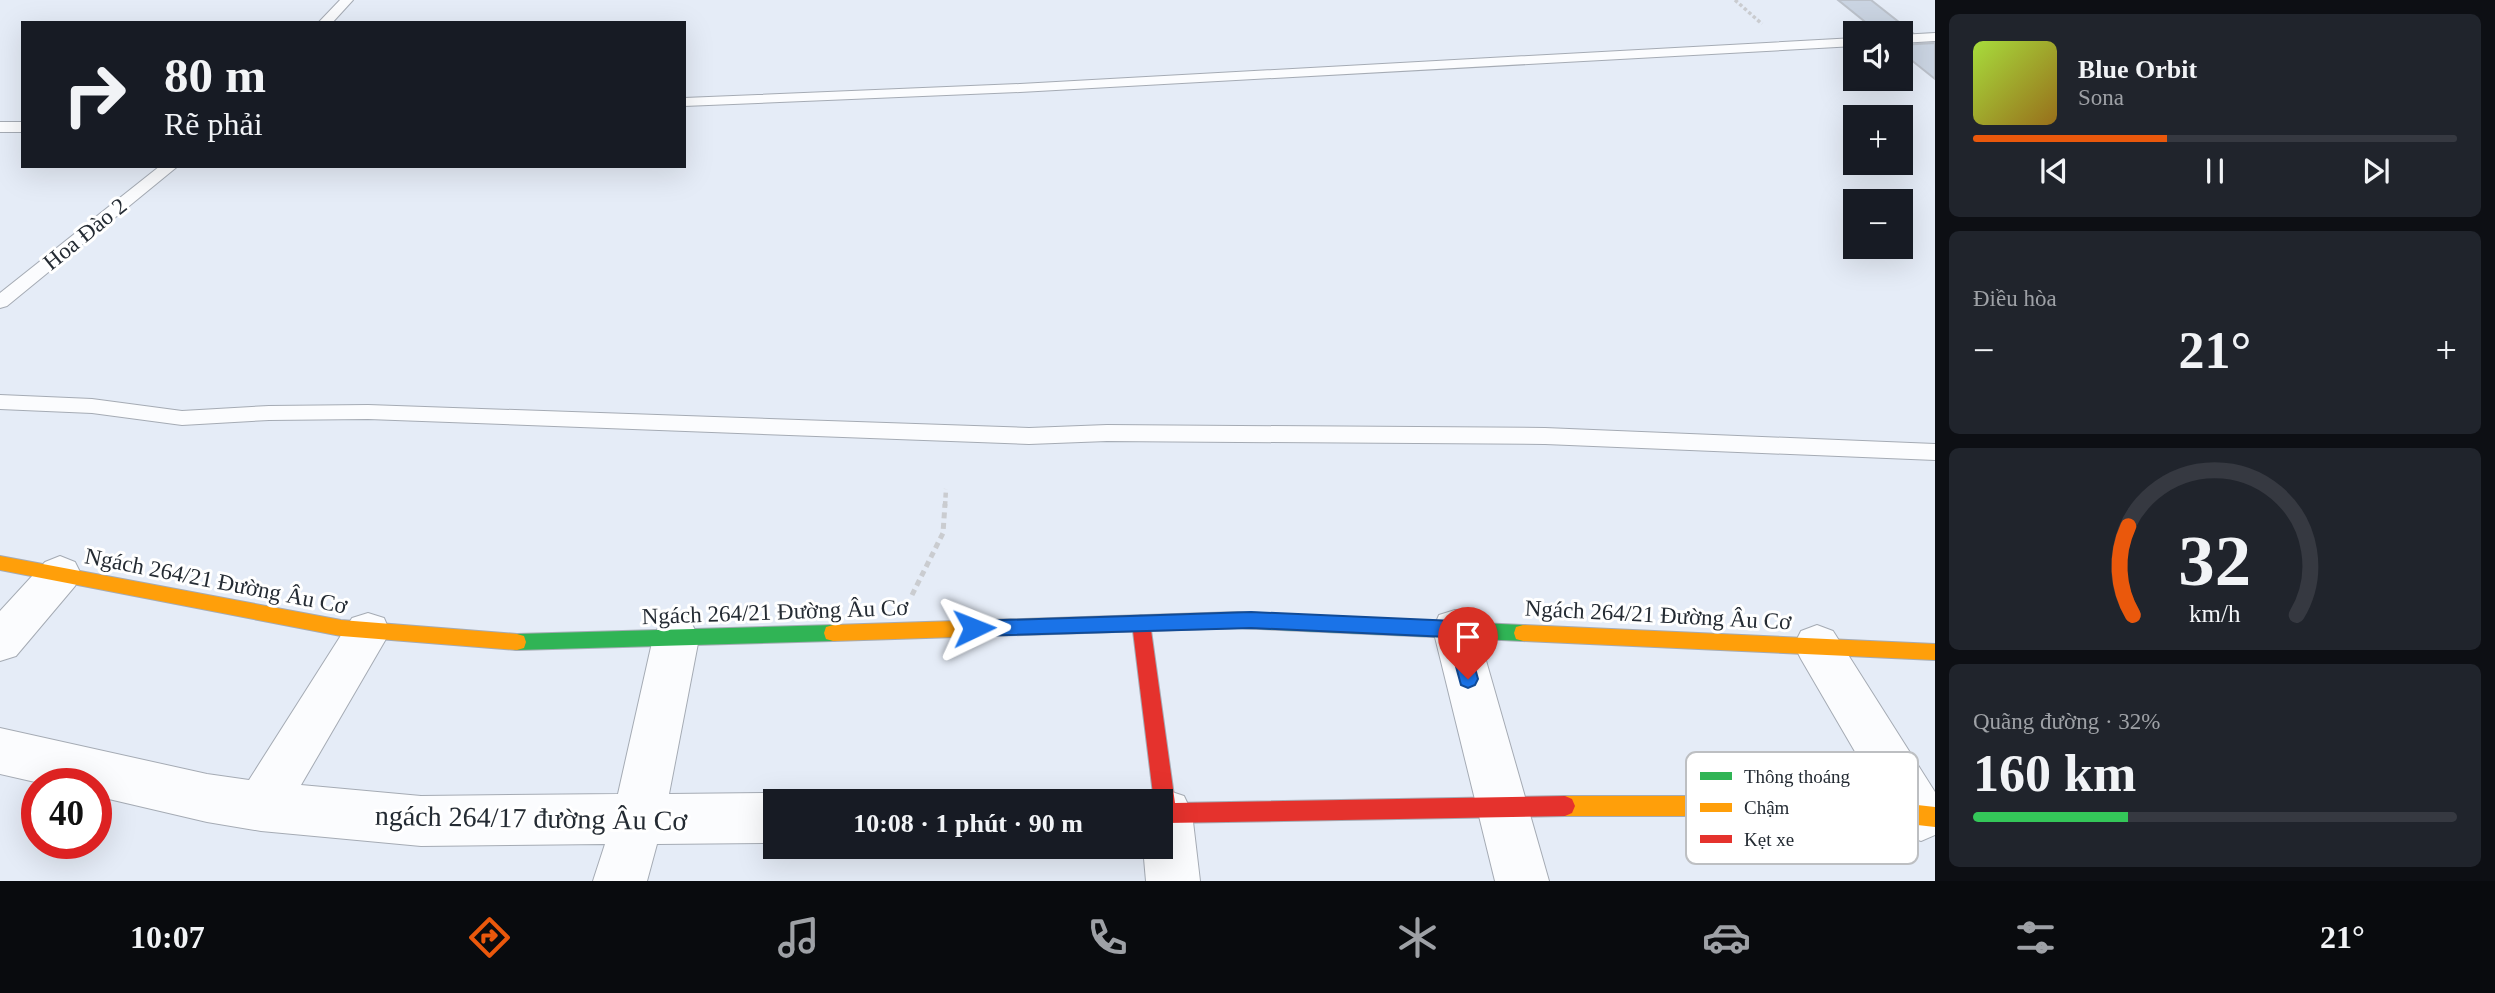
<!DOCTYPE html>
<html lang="vi">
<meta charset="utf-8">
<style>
body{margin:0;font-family:"Times New Roman",serif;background:#20242c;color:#f1f3f6;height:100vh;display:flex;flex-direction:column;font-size:26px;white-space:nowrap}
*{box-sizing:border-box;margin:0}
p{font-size:23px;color:#9ea1a6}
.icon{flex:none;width:38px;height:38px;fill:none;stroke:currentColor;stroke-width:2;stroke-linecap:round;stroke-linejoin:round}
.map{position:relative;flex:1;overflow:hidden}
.side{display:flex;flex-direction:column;gap:14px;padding:14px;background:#0d0f14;width:560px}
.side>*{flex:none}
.top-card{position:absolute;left:21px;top:21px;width:665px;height:147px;border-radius:0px;box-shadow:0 7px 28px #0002;background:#171b24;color:#f1f3f6;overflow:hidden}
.controls{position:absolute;left:1843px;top:21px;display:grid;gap:14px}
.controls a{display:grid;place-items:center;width:70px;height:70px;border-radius:0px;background:#171b24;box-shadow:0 7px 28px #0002;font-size:35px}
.speed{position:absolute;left:21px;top:768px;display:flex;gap:14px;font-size:35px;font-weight:700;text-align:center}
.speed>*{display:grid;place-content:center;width:91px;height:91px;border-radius:50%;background:#171b24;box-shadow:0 7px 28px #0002;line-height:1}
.speed .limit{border:10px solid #d22;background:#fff;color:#111}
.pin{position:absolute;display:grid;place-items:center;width:60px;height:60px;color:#fff;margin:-72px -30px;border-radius:50% 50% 50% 0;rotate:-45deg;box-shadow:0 0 7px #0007}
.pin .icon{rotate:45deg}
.me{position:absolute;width:77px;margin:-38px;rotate:88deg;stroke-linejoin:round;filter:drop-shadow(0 0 5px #0008)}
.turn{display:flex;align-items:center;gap:24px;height:147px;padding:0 28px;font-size:32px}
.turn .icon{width:91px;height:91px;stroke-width:2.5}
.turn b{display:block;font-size:49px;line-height:60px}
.big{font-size:52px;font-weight:800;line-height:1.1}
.side .widget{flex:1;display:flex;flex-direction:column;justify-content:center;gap:10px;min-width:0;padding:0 24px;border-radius:10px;background:#20242c}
.side .dial{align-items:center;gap:0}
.dial svg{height:182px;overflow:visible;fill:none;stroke:#363941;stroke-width:7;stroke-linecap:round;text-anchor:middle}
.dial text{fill:#f1f3f6;stroke:none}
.song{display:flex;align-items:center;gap:21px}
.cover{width:84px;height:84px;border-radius:10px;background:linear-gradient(135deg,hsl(80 70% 55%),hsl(40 70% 35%))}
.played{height:7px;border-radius:4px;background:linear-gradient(90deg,#ea580c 40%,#363941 40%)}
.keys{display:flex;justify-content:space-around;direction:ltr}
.heat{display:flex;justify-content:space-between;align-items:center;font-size:38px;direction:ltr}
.charge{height:10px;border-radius:5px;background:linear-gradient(90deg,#34c759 32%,#363941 0)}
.trip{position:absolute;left:763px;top:789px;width:410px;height:70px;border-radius:0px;background:#171b24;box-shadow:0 7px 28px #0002;font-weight:800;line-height:70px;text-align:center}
.menu{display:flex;height:112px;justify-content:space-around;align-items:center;background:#090b0e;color:#9ea1a6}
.menu .icon{width:49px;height:49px}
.menu .active{color:#ea580c}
.menu b{font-size:32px;color:#f1f3f6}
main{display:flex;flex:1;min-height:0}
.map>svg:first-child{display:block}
.building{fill:#cad4e2;stroke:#bbc1ca;stroke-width:2}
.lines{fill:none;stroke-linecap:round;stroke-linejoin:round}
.lane-casing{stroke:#a5abb4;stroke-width:2}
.street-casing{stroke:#a5abb4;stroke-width:2}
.fast-casing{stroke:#a5abb4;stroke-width:2}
.slow-casing{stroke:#a5abb4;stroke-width:2}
.jam-casing{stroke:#a5abb4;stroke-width:2}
.path-far2{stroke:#caccd0;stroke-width:3.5;stroke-dasharray:3.5 2.5;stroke-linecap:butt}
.path-far1{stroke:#caccd0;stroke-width:4.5;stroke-dasharray:5 3.5;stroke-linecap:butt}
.path{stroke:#caccd0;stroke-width:5;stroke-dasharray:6 4.5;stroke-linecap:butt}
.lane{fill:#fbfcfe;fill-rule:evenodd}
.street{fill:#fbfcfe;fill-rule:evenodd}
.fast{fill:#30b455;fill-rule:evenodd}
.slow{fill:#ff9f0a;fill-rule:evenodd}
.jam{fill:#e5322d;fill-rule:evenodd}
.route{fill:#1a73e8;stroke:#114b97;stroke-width:2}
.labels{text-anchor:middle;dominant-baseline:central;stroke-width:6;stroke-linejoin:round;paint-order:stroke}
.street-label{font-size:23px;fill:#242b33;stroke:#fff}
.near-street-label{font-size:28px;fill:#242b33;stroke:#fff}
.key{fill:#fff;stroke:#bdbfc2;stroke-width:2}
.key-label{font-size:19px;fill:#242b33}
</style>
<main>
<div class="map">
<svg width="1935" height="881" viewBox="0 0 1935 881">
<rect width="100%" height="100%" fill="#e5ecf7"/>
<path class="building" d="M1838,0h33l43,34 -35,-1z
M1935,43v36l-35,-28v-6z"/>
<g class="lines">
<g class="lane-casing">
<path id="lane" d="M340,0h13l-21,23h-14z
M1935,33v8l-35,2v-8z
M1855,38v8l-835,46 -336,14v-8l336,-14z
M0,122h23v10h-23z
M160,166h18l-171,140 -7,2v-15z
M0,395l92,4 90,12 87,-5 99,-1 661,23 78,-3 438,3 390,16v16l-390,-16 -438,-3 -78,3 -661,-25 -99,1 -87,5 -90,-12 -92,-4z"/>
</g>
<g class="street-casing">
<path id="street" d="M60,556l15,6 6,12 -6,12 -59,70 -16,5v-50l45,-49z
M1455,610l16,5 6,14 72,252h-54l-62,-252 6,-14z
M368,613l16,5 6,14 -89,153 120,11 197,-2 35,-156 7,-14 16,-5 16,5 7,14 -30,156 106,-1 18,7 -18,2v41l-118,1 -10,37h-54l12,-37 -184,2 -160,-15 -54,-9 -111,-26v-12h-52l-44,-10v-46l207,46 42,6 103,-162z
M1817,625l16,6 102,161v43l-14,6 -18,-7 -102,-175 -7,-14 7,-14z
M1160,788l24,8 8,17 8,68h-54l-3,-34h17v-45h-21l3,-6z"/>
</g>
<g class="fast-casing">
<path id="fast" d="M1238,612l285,13 7,2 2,6 -2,6 -7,2 -285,-13 -6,-3 -3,-5 3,-5z
M833,625l7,2 2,6 -2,6 -7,2 -316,9 -7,-2 -2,-6 2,-6 7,-2z"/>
</g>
<g class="slow-casing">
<path id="slow" d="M0,556l341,64 176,14 7,2 2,6 -2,6 -7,2 -176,-14 -341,-66z
M1238,612l6,3 3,5 -3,5 -6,3 -405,13 -7,-2 -2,-6 2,-6 7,-2z
M1523,625l412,19v16l-412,-19 -7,-2 -2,-6 2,-6z
M1565,796h273l97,11v20l-97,-11h-273l-7,-3 -3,-7 3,-7z"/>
</g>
<g class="jam-casing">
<path id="jam" d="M1141,615l6,3 3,5 25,180 390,-7 7,3 3,7 -3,7 -7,3 -399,7 -6,-2v-19h-6l-22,-179 3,-5z"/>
</g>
<path class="path-far2" d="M1735,0l27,24"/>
<path class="path-far1" d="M945,506l1,-17"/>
<path class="path" d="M912,595l31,-62 2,-29"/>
<use href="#lane" class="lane"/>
<use href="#street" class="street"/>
<use href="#fast" class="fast"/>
<use href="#slow" class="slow"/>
<use href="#jam" class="jam"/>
</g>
<path class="route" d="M1251,612l204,9 7,2 2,6 14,50 -3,6 -7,3 -7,-3 -13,-48 -197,-9 -277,8 -7,-2 -3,-6 3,-5 7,-2z"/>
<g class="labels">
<g class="street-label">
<text transform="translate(85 234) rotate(-39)">Hoa Đào 2</text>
<text transform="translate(216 581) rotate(11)">Ngách 264/21 Đường Âu Cơ</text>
<text transform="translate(775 612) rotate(-2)">Ngách 264/21 Đường Âu Cơ</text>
<text transform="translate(1658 615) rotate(3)">Ngách 264/21 Đường Âu Cơ</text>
</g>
<g class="near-street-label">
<text transform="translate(531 818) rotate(1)">ngách 264/17 đường Âu Cơ</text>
</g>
</g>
<rect x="1686" y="752" width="232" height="112" rx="10" class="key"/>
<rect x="1700" y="772" width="32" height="8" fill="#30b455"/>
<rect x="1700" y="803" width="32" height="9" fill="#ff9f0a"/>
<rect x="1700" y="835" width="32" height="8" fill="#e5322d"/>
<g class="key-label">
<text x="1744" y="783">Thông thoáng</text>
<text x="1744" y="814">Chậm</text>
<text x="1744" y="846">Kẹt xe</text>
</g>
</svg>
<div class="controls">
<a><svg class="icon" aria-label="sound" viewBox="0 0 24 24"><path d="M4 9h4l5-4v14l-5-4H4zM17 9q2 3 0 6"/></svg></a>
<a>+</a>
<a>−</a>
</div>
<div class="speed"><div class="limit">40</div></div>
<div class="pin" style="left:1468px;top:679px;background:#d93025"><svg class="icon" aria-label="arrive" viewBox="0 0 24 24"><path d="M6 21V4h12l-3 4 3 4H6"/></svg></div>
<svg class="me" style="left:974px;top:628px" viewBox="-20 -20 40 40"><path d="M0-17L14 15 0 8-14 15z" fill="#1a73e8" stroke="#fff" stroke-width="4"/></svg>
<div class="trip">10:08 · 1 phút · 90 m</div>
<div class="top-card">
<div class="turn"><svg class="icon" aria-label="right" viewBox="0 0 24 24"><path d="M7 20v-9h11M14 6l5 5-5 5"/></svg><div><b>80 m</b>Rẽ phải</div></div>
</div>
</div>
<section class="side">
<div class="widget">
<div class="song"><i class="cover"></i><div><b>Blue Orbit</b><p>Sona</p></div></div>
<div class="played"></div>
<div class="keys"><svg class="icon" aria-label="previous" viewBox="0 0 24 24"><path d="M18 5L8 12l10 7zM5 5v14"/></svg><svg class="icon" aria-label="pause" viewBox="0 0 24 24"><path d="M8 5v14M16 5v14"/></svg><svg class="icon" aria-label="next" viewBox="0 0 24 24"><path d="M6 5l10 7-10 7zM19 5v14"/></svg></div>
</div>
<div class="widget"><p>Điều hòa</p>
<div class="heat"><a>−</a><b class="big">21°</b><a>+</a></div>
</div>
<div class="widget dial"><svg viewBox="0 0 100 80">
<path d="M14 69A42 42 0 1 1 86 69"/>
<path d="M14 69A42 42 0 0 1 12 30" stroke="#ea580c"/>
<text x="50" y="56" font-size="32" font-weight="700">32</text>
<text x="50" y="72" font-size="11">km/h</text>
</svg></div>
<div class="widget"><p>Quãng đường · 32%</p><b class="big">160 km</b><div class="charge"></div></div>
</section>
</main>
<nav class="menu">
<b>10:07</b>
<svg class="icon active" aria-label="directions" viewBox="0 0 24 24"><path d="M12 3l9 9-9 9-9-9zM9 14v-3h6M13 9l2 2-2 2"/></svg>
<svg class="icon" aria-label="music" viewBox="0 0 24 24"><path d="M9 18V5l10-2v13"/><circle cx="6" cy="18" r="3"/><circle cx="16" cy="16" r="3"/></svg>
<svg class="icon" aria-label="phone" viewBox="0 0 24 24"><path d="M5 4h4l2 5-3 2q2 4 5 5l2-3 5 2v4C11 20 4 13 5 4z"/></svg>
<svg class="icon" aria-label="climate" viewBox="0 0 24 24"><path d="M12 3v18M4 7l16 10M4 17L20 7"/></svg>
<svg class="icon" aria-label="car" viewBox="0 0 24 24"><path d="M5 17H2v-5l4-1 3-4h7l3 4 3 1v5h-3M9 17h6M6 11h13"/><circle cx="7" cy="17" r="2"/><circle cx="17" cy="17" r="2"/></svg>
<svg class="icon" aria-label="filters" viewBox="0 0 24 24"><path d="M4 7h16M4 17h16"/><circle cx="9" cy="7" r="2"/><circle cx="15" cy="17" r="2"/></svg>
<b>21°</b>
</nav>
